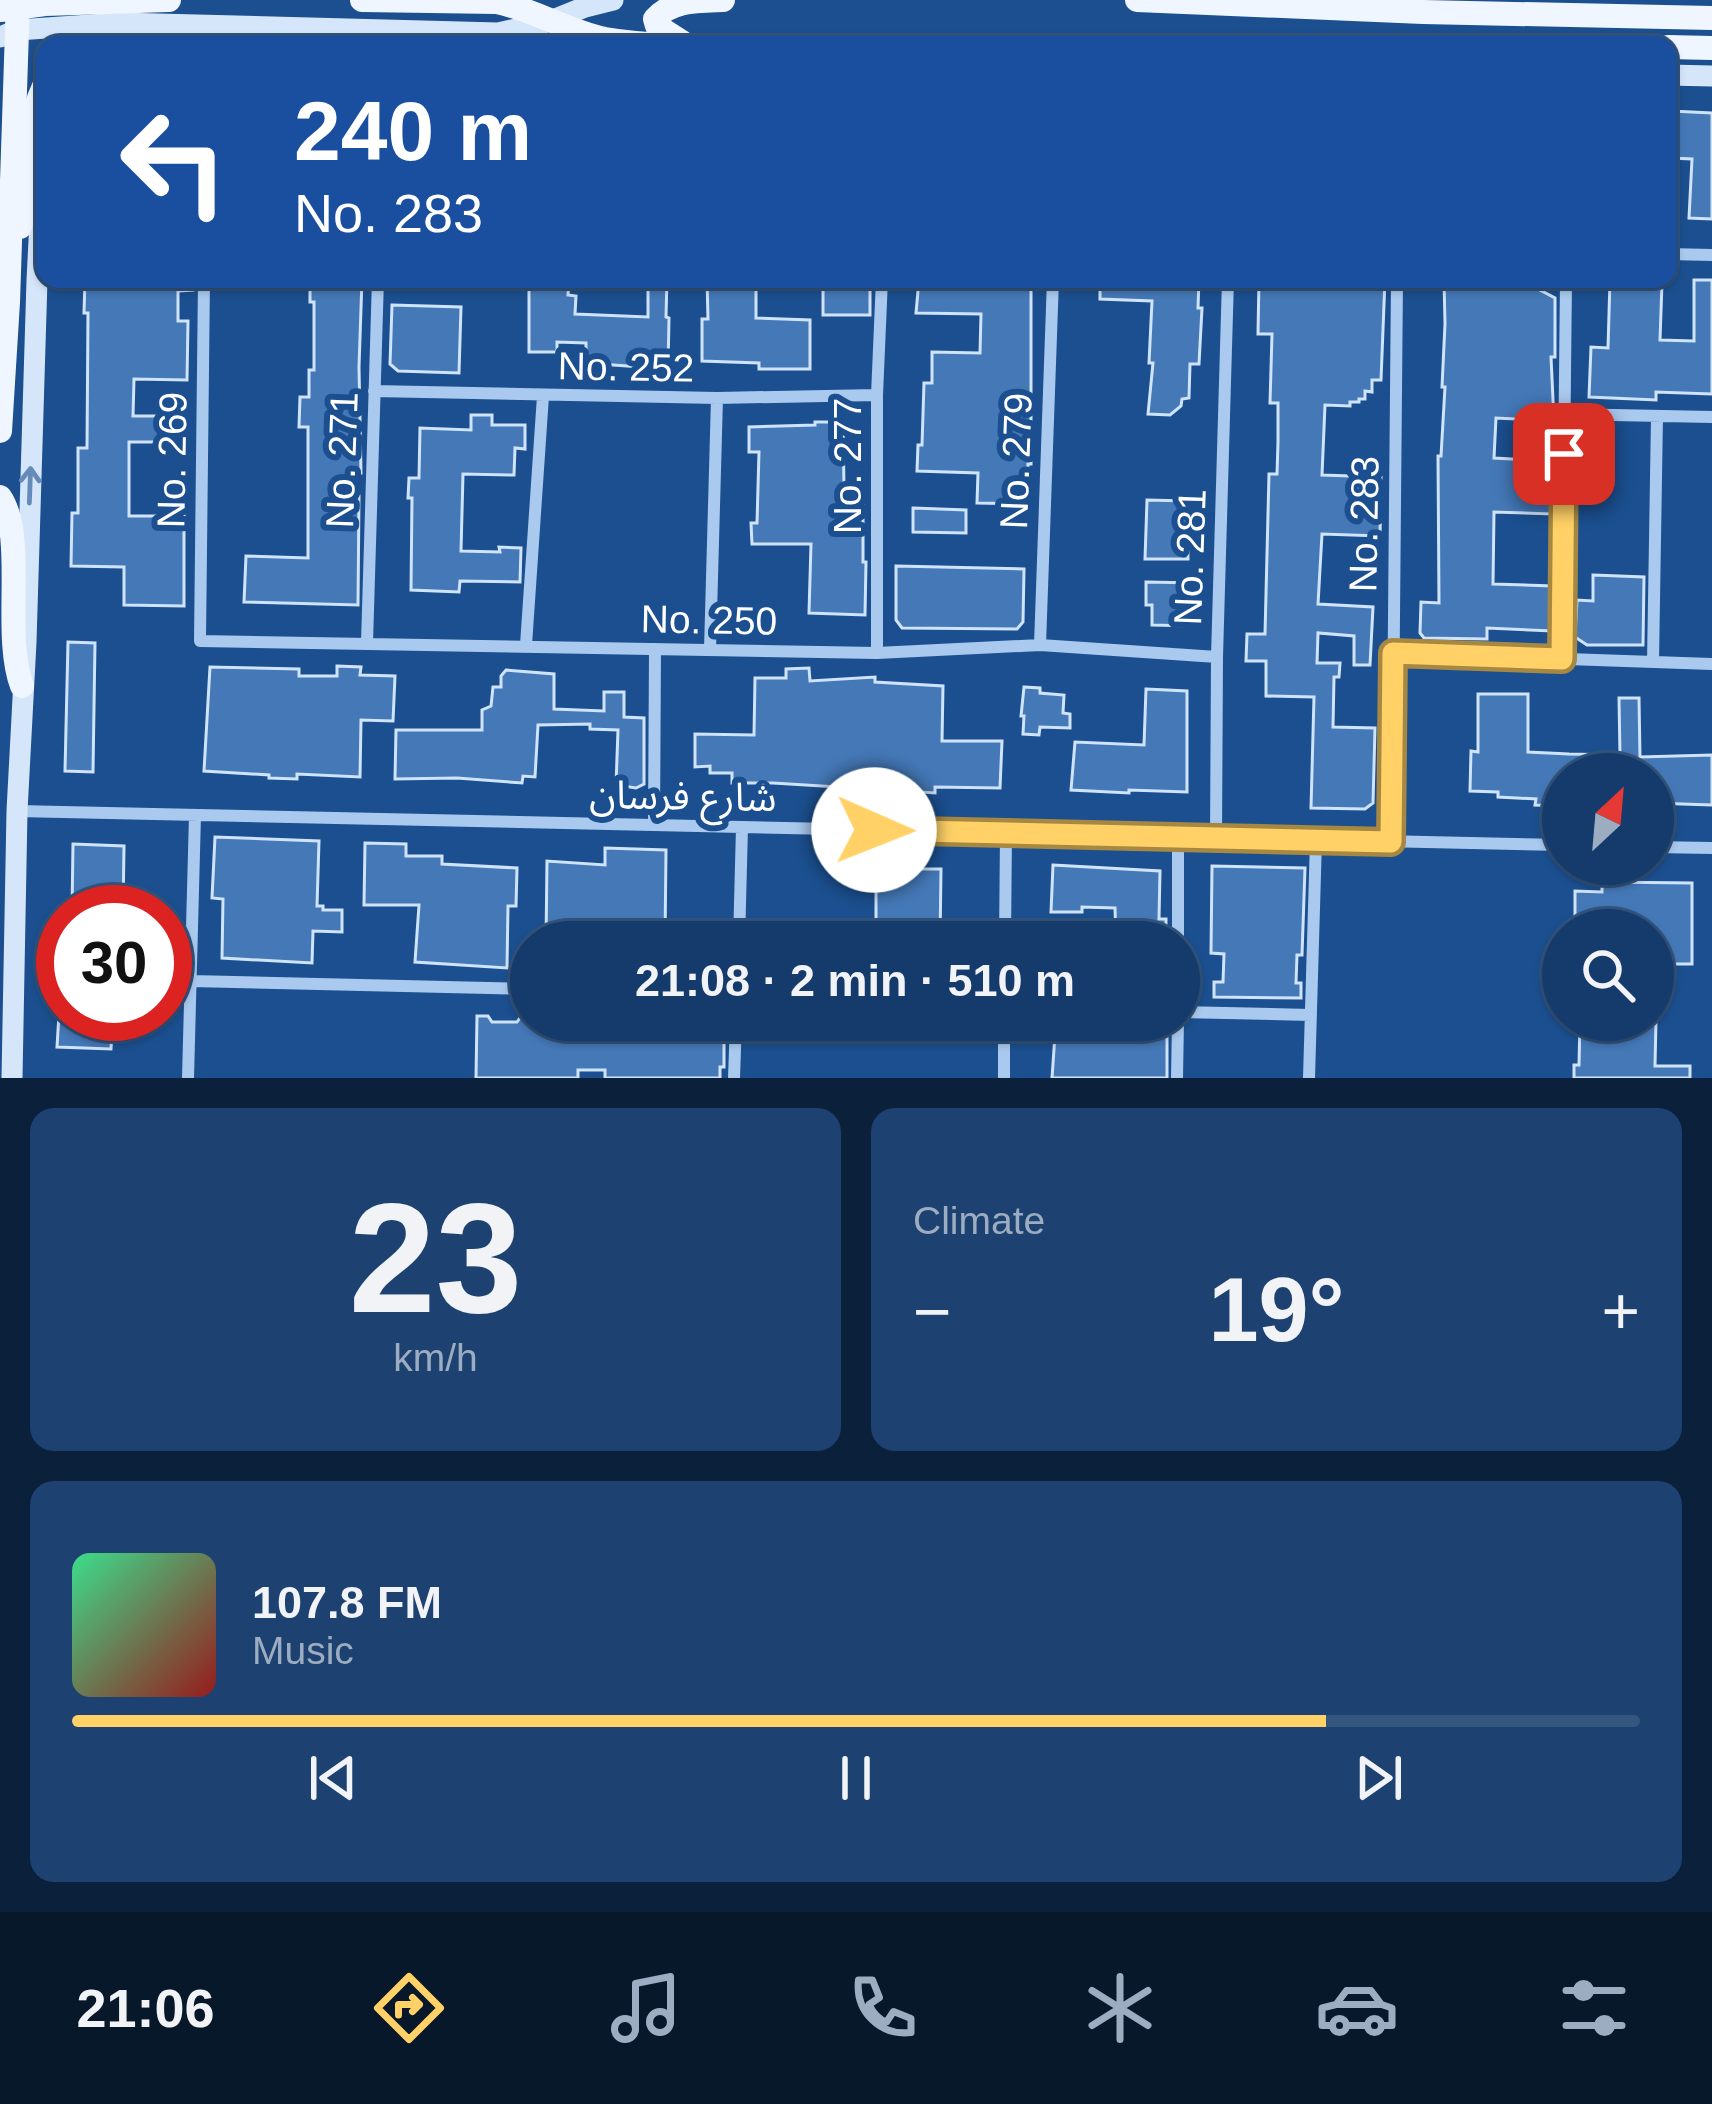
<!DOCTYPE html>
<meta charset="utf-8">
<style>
body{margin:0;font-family:Arial,"Noto Sans Arabic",sans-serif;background:#1d4271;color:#f1f3f6;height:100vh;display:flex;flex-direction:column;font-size:45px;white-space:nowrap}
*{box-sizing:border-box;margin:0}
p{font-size:39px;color:#9dadc1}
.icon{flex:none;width:66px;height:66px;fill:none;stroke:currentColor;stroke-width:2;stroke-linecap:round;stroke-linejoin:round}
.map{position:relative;height:1078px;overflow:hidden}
.panel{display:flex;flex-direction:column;gap:30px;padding:30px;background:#0b203b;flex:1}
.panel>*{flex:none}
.guide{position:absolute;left:36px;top:36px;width:1641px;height:252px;border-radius:24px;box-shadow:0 3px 9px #0004,0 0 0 3px #33557e;background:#1a4fa0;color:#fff;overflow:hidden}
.needle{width:78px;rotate:26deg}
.controls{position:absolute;left:1542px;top:753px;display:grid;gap:24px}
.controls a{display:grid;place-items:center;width:132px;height:132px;border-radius:50%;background:#143b6b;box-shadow:0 3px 9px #0004,0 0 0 3px #33557e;font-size:60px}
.speed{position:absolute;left:36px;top:885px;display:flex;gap:24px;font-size:60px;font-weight:700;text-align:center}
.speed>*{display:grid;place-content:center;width:156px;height:156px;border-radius:50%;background:#143b6b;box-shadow:0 3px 9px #0004,0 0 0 3px #33557e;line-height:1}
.speed .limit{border:18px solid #d22;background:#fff;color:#111}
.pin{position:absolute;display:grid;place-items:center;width:102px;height:102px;color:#fff;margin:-51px;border-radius:24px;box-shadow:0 6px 18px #0006}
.me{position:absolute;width:132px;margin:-66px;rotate:91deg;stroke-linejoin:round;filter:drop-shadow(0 0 9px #0008)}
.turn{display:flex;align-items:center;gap:42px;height:252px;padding:0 60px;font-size:54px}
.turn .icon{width:156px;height:156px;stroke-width:2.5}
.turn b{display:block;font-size:84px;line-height:102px}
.big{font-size:90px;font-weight:800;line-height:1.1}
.panel .card{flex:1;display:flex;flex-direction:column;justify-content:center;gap:18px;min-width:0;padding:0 42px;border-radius:24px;background:#1d4271}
.panel .dial{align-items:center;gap:0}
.dial b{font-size:156px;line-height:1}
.song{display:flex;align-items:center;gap:36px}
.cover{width:144px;height:144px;border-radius:18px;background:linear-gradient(135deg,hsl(150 70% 55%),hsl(0 70% 35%))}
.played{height:12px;border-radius:6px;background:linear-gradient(90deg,#ffd166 80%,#33557e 80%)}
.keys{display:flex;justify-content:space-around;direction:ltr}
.heat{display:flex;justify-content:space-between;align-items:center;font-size:66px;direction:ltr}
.panel .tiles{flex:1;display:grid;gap:30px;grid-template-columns:1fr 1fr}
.card:last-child{grid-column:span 2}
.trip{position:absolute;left:510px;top:921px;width:690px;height:120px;border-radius:60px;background:#143b6b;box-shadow:0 3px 9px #0004,0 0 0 3px #33557e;font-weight:800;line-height:120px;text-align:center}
.tabs{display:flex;height:192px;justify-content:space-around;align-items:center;background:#08182b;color:#9dadc1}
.tabs .icon{width:84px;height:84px}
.tabs .selected{color:#ffd166}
.tabs b{font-size:54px;color:#f1f3f6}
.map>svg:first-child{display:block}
.building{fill:#4478b7;stroke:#cfe3fa;stroke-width:3}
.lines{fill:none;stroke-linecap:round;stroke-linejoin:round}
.street{stroke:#a9c9ee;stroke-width:12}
.secondary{stroke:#d6e6fa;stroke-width:21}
.primary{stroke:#f0f6ff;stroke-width:24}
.oneway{stroke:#668bba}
.route-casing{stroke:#a68842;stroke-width:30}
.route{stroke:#ffd166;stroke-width:21}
.labels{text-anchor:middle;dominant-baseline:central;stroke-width:12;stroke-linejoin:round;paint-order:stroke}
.street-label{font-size:39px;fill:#fff;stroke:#1b4f8f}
</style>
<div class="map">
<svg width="1712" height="1078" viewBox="0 0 1712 1078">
<rect width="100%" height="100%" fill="#1b4f8f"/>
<path class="building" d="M1671,111l41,2v106l-23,-1 3,-59 -22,-1z
M85,279h107l1,11 -15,1v30h10l-1,59 -53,-1 -1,37h49v26h-53v74h55v90l-60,-1v-38l-53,-1 1,-53h6v-65h9l1,-135h-4z
M310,279h52l-3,88 2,106h-5v23h3l-1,109 -114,-3 2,-46 62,2v-131h-9l1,-30h9v-27h5v-68h-4z
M529,279h40l-1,16 8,1 -1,18 73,3v-38h19l-1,38 3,1 -1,51 -82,-6v-20l-29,-1v10h-28z
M707,279h49v39l54,2v49h-51v-6l-57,-2v-42h6z
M823,279h47v36h-47z
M929,279h102v185h-3l-1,40 -50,-1 1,-30 -61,-2 1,-26h4l2,-62h8v-31l48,1 1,-39 -65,-1 3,-33z
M1100,279h99l-1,29h4l-3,56h-9l-1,34 -7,1 -1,7 -11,9 -22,-1 5,-51h-4l3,-62 -52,-2z
M1259,279h126l-4,101h-9v12l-7,-1v8h-6v3h-9v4l-25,-1 -3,70 59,2 -1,59 -58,-2 -4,70 55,3 -3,58h-16v-29l-36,-3 -1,30h23l-1,14h-5l-1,50 42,1 -2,75 -8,6 -54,-1 3,-111 -48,-1v-35h-20l1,-27h18l4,-160h8l1,-32v-39h-8l2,-69h-14z
M1444,279l96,2v9l15,8v59h-4l3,64 -58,-3 -2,40 59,3 -1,53 -58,-2 -1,72 59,2v45l-65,-3v11l-63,-1 -4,-5 1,-31 18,1 -1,-147h3l4,-69h-3l3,-63z
M1610,280l52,3 -2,57 34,1v-61h18v114l-56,-2v8l-67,-3 2,-50 17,1z
M392,305l69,2 -2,66 -61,-2 -8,-7z
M471,415h21v10h33v24l-10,-1 -1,27 -51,-1 -2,77 39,1 -1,-5 22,1 -1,34 -60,-1 -1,11 -48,-2 1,-92h-4l1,-20h10l1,-50 51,2z
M815,422h28l1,67 19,1v72h3l-1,53 -56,-2 2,-69h-59l-1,-21h6l2,-71h-10v-25l66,-2z
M1147,500l40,1 1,58h-43z
M913,508l53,2v23l-53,-1z
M896,566l128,3 -1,53 -6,7 -115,-1 -6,-8z
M1593,575l51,2 -1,68h-56l-12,-8 2,-37 16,1z
M1146,582l50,1 -1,43 -43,-1v-20h-6z
M68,642l27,1 -2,129 -28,-1z
M337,666l24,1 -1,8 35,1 -2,45 -32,-1 -1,57 -63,-3v5l-28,-1v-3l-65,-4 6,-104 89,2v7h38z
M809,668l1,13 65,-4v5l68,4 -1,55h60l-2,47 -65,-1v6l-162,-10h-41v-10h-22v-7l-15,1v-33l59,1 1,-57h31v-9z
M506,670l48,4v35l50,2v-19h20v25l20,1v66l-8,4 -20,-3 2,-55 -28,-1v-5l-52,1 -3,52 -12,-1 -1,7 -65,-5 -62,1 1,-49h86v-20l9,-4 2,-19h8v-11z
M1024,687l16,1v5l24,2 -1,18 7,1v14l-30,-1 -1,8 -16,-1 1,-18h-3z
M1146,689l41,2v101l-58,-2v3l-58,-3 4,-48 69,3z
M1478,694h50v58l41,2 51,1 -1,-57h20l1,59 72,-2v50l-59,-2v-29h-91l-1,32 -26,-1 1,-6 -38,-2v-5l-28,-1 1,-40 7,1z
M215,837l104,4 -2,65h6v4h19v22l-29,-1 -1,32 -90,-5 1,-59 -11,-1z
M365,843l41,1v12h36v8l75,4 -1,38h-8l-1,62 -92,-6 4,-57h-55z
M73,844l51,2 -1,66h-51z
M605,848l61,2 -1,92h-119l1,-81 58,4z
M1053,865l107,6 -1,48h7v23l-50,-1 -1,-33 -33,-1v5h-31z
M1212,866l93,2 -3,87h-5l-1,28h5v15l-87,-1v-15h9l1,-28 -13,-1z
M876,869h65l-1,73h-64z
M1602,882l90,1v81h-39v-34h-78v-39l27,1z
M59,1014h54l-2,35 -54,-2z
M522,1015h9v5h193v47h-4v11h-115v-8h-27v8h-102l1,-62h11l4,6h25z
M1056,1020h51l-1,16 61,1v41h-115z
M1580,1020h76l-1,46h35v12h-116v-13h5z"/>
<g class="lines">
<path class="street" d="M1668,254l44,1
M204,279l-4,362 677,12 163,-8 177,12
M374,391l343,7 160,-3
M1564,414l148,3
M367,643l11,-364
M526,645l17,-249
M1040,645l13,-366
M710,650l7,-252
M877,653v-258l5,-116
M1393,653l319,11
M1562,659l4,-380
M1653,662l4,-246
M17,811l1546,34
M654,825l1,-176
M1216,837l1,-180 11,-378
M1392,841l5,-562
M1653,847l59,1
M739,942l3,-115
M1005,942l1,-109
M1178,942v-106
M191,981l340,8
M1179,1012l132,3
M188,1078l7,-263
M734,1078l2,-58
M1004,1078v-58
M1177,1078l1,-58
M1309,1078l7,-238"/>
<path class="secondary" d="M0,37l17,-7 102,-7 379,10 50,-11 37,-15 28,-7
M1668,75l44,1
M12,1078l5,-267 9,-169 11,-362 7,-137"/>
<path class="primary" d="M362,0l135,2c38,8 70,29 108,37 59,10 122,5 181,6
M1137,0l286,12 289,6
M0,10l45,-6 124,-4
M682,42l-25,-16 -2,-7c17,-19 42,-18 68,-19
M1218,45h18
M1668,47l44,1
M20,227l8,-34 11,-95 6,-14
M0,431l8,-129 10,-302
M0,497c27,39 2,137 22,189"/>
</g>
<defs><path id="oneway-shaft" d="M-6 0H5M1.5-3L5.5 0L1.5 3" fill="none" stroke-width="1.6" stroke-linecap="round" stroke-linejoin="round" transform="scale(3)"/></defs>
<use class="oneway" href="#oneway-shaft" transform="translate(30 485) rotate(-88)"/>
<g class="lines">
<g class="route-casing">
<path id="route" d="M874,830l517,12 2,-189 169,6 2,-205"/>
</g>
<use href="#route" class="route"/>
</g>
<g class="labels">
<g class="street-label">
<text transform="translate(626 367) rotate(1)">No. 252</text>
<text transform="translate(172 460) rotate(-89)">No. 269</text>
<text transform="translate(342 460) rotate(-88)">No. 271</text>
<text transform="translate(1016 461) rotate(-88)">No. 279</text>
<text transform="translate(847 466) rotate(-90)">No. 277</text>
<text transform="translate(1364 524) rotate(-89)">No. 283</text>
<text transform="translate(1190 557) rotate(-88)">No. 281</text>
<text transform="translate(709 620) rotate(1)">No. 250</text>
<text transform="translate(683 796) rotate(1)">شارع فرسان</text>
</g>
</g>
</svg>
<div class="controls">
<a><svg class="needle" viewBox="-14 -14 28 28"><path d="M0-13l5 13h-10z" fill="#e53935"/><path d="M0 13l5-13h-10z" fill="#9dadc1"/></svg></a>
<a><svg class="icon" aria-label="search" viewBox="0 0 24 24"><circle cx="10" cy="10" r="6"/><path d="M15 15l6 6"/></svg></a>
</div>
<div class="speed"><div class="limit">30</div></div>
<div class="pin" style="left:1564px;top:454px;background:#d93025"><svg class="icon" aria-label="arrive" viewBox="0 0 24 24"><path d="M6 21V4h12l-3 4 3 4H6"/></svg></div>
<svg class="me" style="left:874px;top:830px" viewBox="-20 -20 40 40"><circle r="19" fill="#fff"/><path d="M0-13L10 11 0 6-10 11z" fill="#ffd166"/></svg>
<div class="trip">21:08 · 2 min · 510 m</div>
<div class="guide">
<div class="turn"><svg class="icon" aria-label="left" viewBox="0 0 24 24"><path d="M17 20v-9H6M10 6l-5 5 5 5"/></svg><div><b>240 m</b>No. 283</div></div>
</div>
</div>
<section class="panel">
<div class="tiles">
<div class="card dial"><b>23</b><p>km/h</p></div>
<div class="card"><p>Climate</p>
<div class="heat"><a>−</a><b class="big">19°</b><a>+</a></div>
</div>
<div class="card">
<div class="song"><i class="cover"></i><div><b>107.8 FM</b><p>Music</p></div></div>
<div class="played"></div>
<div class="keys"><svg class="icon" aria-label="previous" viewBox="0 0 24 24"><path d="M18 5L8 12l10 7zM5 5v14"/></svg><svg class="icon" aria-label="pause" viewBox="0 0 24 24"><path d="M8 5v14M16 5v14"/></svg><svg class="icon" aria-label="next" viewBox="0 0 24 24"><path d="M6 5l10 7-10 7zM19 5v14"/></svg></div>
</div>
</div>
</section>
<nav class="tabs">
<b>21:06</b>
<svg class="icon selected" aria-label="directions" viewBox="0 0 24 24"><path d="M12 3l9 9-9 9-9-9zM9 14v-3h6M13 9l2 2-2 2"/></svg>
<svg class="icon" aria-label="music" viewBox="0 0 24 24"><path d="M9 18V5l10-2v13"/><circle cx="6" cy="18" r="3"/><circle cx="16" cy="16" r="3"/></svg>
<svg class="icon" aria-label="phone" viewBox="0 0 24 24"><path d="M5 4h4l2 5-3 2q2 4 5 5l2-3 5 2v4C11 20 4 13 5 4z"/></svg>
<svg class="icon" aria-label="climate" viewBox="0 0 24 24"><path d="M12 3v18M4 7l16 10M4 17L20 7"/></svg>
<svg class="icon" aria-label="car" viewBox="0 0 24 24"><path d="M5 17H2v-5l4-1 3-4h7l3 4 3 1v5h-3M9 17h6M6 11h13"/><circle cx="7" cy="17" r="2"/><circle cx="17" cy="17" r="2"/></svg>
<svg class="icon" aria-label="filters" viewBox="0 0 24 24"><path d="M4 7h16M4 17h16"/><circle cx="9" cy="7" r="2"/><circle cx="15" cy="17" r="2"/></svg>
</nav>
